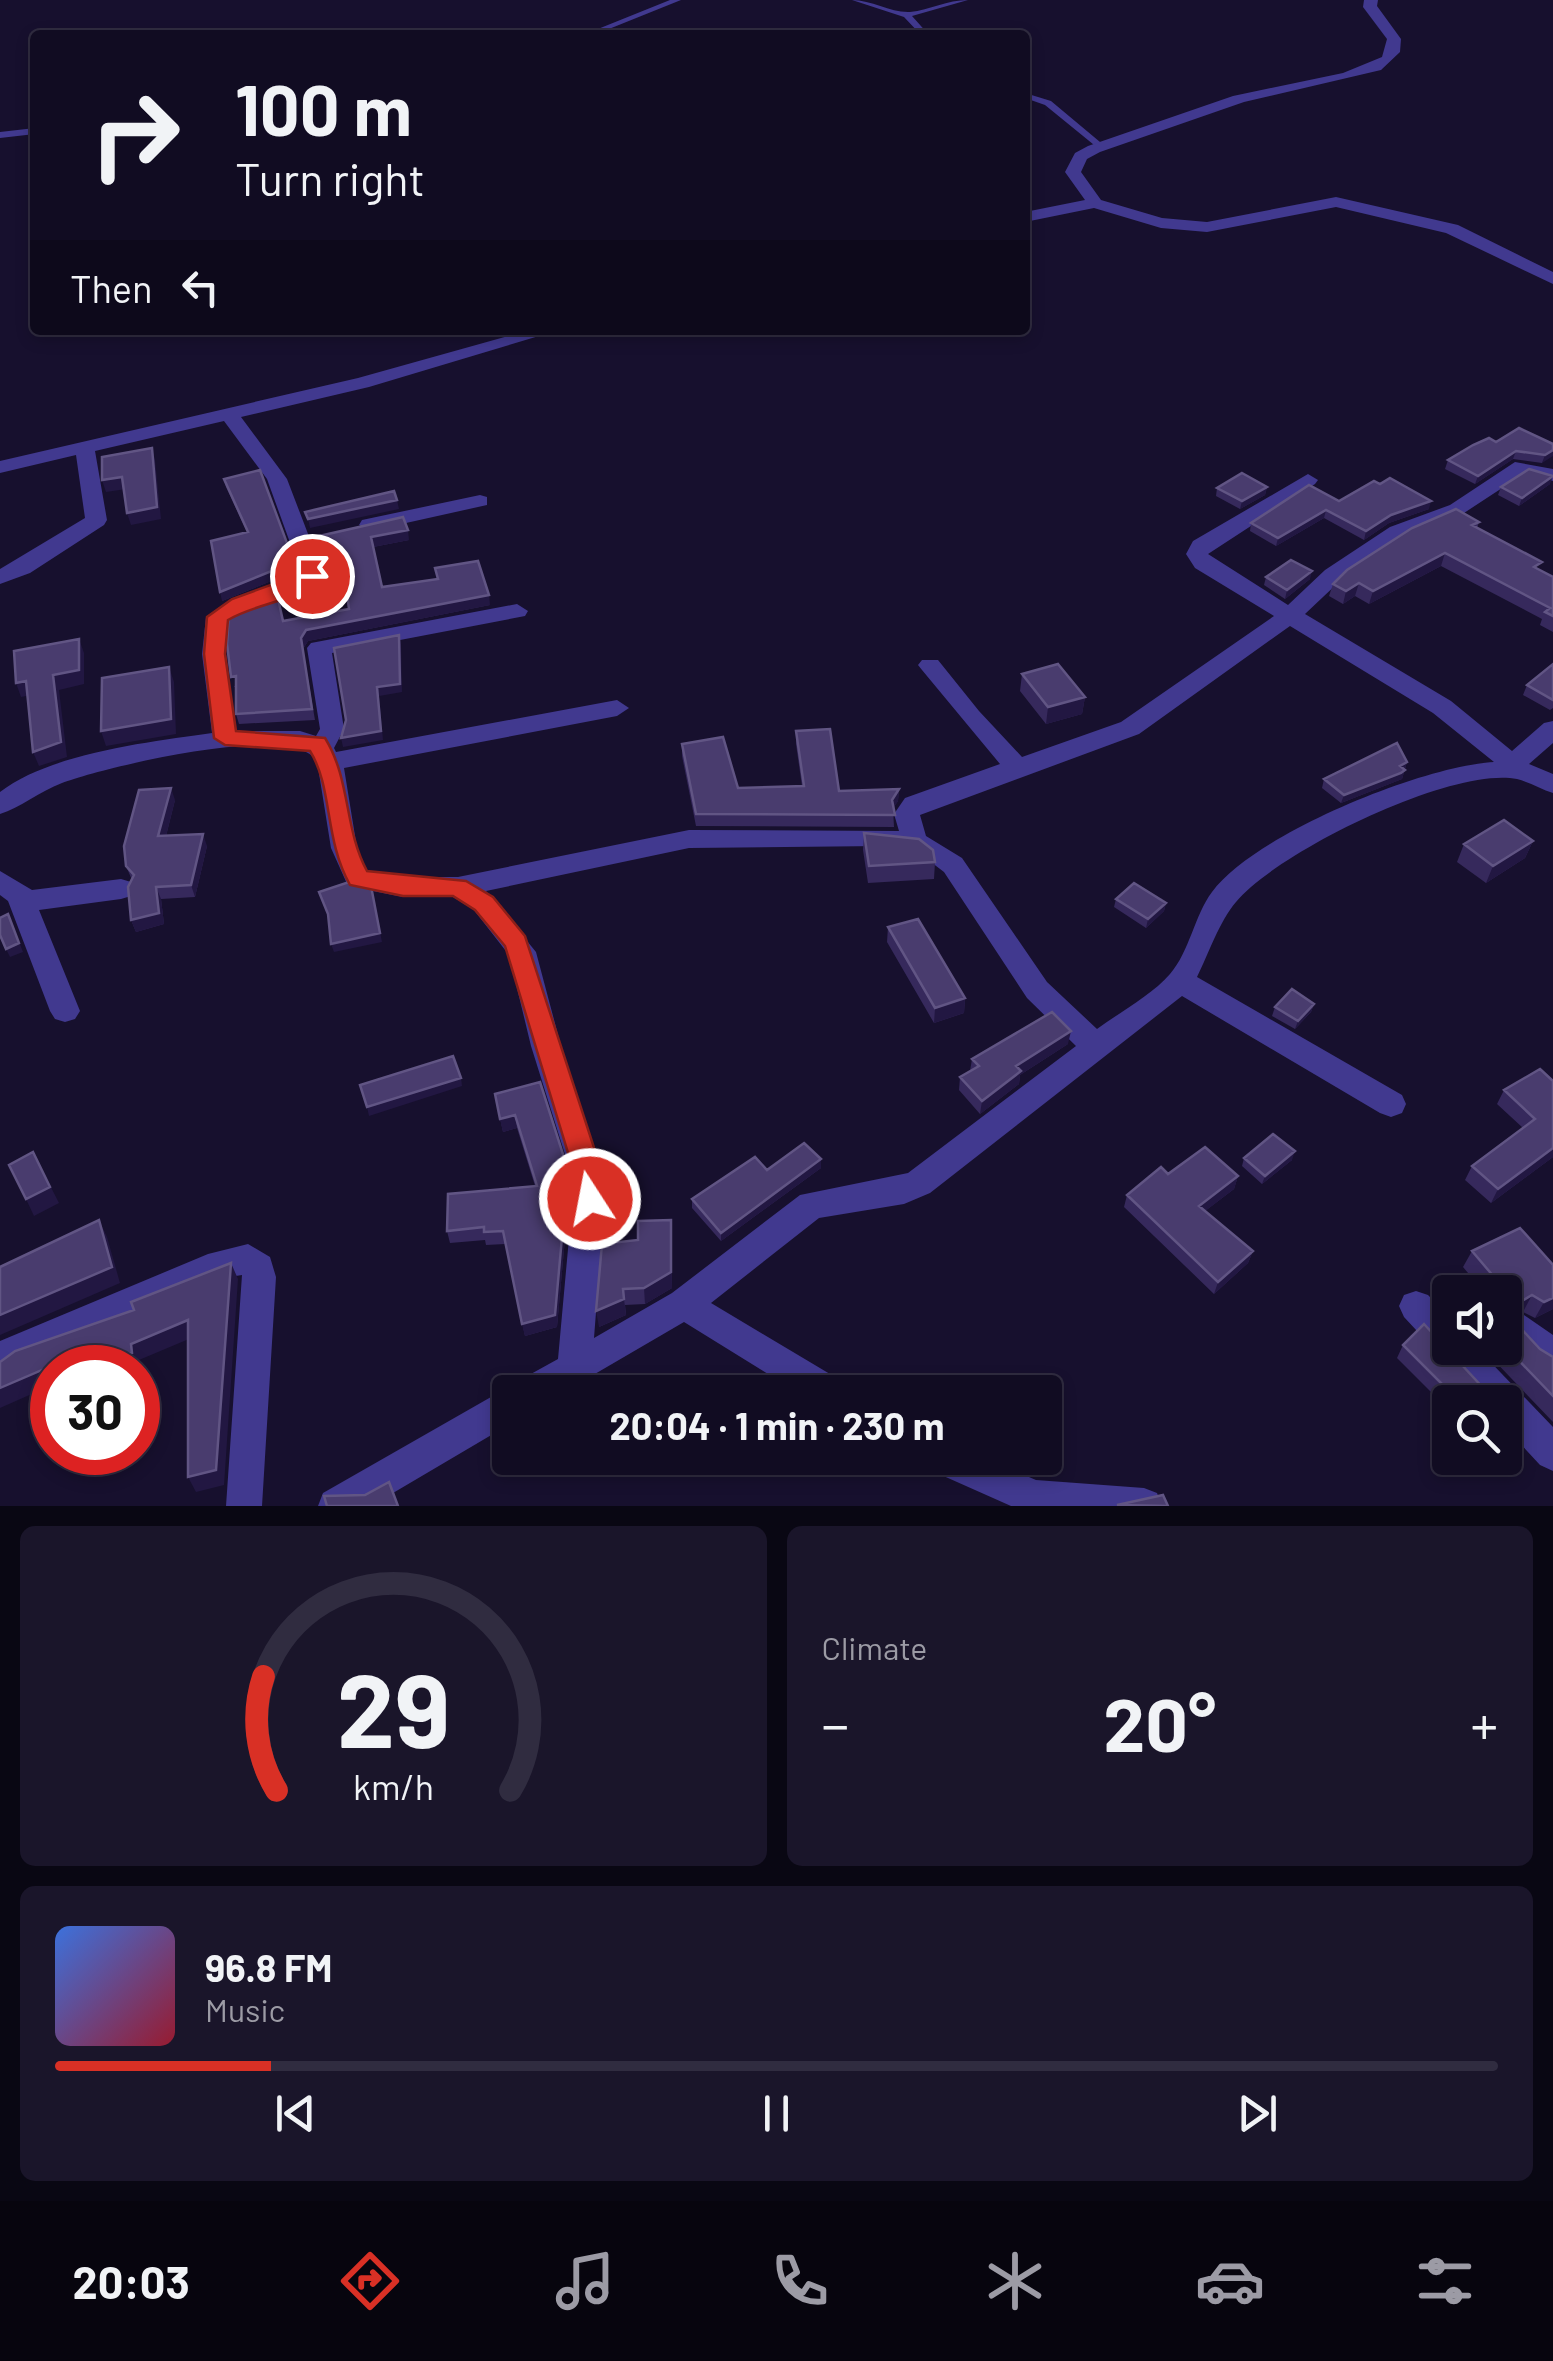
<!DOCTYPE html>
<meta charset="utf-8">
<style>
body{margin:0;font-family:Barlow,sans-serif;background:#1a152a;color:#f1f3f6;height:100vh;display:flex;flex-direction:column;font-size:38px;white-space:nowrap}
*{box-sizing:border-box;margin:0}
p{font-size:32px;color:#9c9ba5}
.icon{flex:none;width:55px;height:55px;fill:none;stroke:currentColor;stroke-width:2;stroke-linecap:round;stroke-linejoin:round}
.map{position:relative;height:1506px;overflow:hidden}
.drawer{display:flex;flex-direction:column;gap:20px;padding:20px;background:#090713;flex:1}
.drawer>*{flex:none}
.top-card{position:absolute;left:30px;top:30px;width:1000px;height:305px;border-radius:10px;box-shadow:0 5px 15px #0003,0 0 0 2px #302c40;background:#110c22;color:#f1f3f6;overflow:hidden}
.fabs{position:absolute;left:1432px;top:1275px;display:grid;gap:20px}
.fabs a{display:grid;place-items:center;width:90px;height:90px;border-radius:10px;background:#110c22;box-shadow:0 5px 15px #0003,0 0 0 2px #302c40;font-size:50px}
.speed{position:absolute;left:30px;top:1345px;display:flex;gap:20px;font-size:50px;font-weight:700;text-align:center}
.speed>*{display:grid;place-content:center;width:130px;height:130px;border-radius:50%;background:#110c22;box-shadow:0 5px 15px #0003,0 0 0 2px #302c40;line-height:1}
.speed .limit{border:15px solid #d22;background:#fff;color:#111}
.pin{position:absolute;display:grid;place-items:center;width:85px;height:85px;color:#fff;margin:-42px;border:5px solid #fff;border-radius:50%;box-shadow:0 2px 10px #0007}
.me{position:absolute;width:110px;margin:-55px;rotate:349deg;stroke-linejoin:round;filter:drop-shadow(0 0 8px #0008)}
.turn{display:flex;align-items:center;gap:35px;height:210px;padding:0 40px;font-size:45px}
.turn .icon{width:130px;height:130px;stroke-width:2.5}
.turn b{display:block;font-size:70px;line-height:85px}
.then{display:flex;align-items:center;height:95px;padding:0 40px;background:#0003;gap:20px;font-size:38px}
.big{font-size:75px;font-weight:700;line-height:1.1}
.drawer .widget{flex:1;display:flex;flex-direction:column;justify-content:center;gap:15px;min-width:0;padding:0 35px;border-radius:15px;background:#1a152a}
.drawer .dial{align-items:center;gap:0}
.dial svg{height:260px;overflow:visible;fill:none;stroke:#302c40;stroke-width:7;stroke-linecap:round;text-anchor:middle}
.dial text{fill:#f1f3f6;stroke:none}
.song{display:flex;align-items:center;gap:30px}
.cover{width:120px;height:120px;border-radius:15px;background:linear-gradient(135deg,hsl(220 70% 55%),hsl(350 70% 35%))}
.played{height:10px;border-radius:5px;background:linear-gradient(90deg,#d93025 15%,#302c40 15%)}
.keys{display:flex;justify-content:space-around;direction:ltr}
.heat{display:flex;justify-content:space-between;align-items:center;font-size:55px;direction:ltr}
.drawer .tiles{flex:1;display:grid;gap:20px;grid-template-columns:1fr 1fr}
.widget:last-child{grid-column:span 2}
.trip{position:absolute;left:492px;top:1375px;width:570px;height:100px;border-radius:10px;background:#110c22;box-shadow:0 5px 15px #0003,0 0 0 2px #302c40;font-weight:700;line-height:100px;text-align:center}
.tab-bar{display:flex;height:160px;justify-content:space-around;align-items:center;background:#07050e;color:#9c9ba5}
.tab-bar .icon{width:70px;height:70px}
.tab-bar .active{color:#d93025}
.tab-bar b{font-size:45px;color:#f1f3f6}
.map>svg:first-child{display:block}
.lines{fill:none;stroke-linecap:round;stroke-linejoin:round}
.service{fill:#41398f;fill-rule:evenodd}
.minor{fill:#41398f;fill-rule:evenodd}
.wall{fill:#36295c}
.shaded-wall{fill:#221742}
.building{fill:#493c6e;stroke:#615584;stroke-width:2.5}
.route{fill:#d93025;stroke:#8d1f18;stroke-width:2.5}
</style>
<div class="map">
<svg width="1553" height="1506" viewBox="0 0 1553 1506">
<rect width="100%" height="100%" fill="#17102e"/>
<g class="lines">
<path class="service" d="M670,0h11l-87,35h-11z
M852,0c20,0 39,13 58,12 20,-2 37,-12 58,-12l-56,16 17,19h-8l-17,-18z
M1025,93l26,8 55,46 -7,2 -54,-44 -20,-7z
M35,128v6l-35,4v-6z"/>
<path class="minor" d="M1364,0h14l-1,6 24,33 -1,13 -19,18 -137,32 -144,50 -13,7 -6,13 20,28 61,18 45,4 129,-25 122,28 95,47v12l-107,-51 -110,-26 -129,25 -46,-4 -67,-20 -69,14v-10l60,-12 -20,-28 10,-19 13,-7 145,-50 110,-23 39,-16 5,-18 -24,-32z
M530,330h29l-190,57 -128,30 46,62 36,94c-19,27 -66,30 -95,47l-2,34 10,77h64l16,5 4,-7 -13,-81 4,-5 206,-39 11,7 -3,5 -193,37 12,76 -10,19 2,4 281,-52 12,8 -12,8 -273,52 13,80 10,23 36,6h55l231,-47 210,1 -5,-17 11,-16 95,-34 -78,-94 -4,-5 4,-5h16l41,51 43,46 99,-35 153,-106 -79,-48 -9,-14 7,-13 115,-67 10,6 -3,4 -107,70 80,51 37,-35 65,-43 60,-22 65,-43 38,7v12l-28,-8 -61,40 -58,24 -65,43 -36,34 146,87 61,50 32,-28 9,-2v22l-24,21 24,10v19c-12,-4 -24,-11 -36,-14 -65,-13 -240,73 -281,123 -17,20 -27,51 -39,75l205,118 4,9 -4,9 -11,4 -11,-4 -198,-117 -252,197 -26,11 -85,14 -108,85 129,77 5,12h-48l-113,-70 -120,70h-54v32l-139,82h-53l5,-13 175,-100 17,-3 5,-10 38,-21 16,-176 -43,-137 -22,-91 -35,-45 -21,-13h-50l-55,-11 -17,-38 -14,-87c-25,-40 -215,7 -255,22 -22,8 -42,25 -62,31v-22c51,-39 149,-50 212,-59l-10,-79 4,-37 25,-18 70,-26 -34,-94 -43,-58 -129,30 12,69 -3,5 -74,48 -30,11v-15l85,-51 -9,-63 -76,18v-12l358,-83zM1290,626l143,87 61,49c-72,4 -239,72 -282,130 -18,24 -22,59 -42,82 -18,21 -50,38 -73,55l-50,-47 -85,-124 -36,-22 -6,-21 219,-81zM882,846l37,7 25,19 83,126 49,48 -168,127 -108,22 -128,98 -78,45 12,-155 -45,-137 -25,-94 -50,-61 203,-43z
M480,495l7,2v8l-117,26 -11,-6 3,-5z
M0,871l32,19 89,-11 10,3 4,7 -4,7 -10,3 -82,11 41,101 -5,8 -10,3 -10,-3 -5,-8 -42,-110 -8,-6z
M248,1244l22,13 6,20 -14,229h-36l16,-231 -19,3 -201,86 -10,11 -12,5v-39l208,-87z
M1416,1291l12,4 22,23v30h27l76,79v44l-13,-6 -35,-38v-25h-22l-79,-85 -5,-11 5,-11z
M1524,1315l29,20v39c-19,-7 -38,-25 -46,-43l5,-11z
M925,1458h59l52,22 108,8 13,5 5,13h-151l-81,-36z"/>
</g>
<path class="wall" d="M1496,442l57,2 -11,19 -29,-4 -38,25 -30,-15 3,-9z
M224,479l70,83 2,9 -74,30 25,-69 -21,-45z
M1550,484l-31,22 -21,-11 3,-8z
M1267,487l-2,8 -25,14 -24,-13 1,-8z
M1339,501l90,8 -40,14 -25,17 -40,-22 -48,28 -26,-15 1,-8z
M1479,522l-2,6 62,42 14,7v55l-13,-7 2,-6 -101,-53 -72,38 -14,-8 -12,8 -14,-8 4,-12z
M315,537l94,3 -36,7 9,40 55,-8 -2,-11 55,37 -182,36 -5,8 12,71 -76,4 -3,-10v-27h-2l49,-66 66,-12 -7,-48 -17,6z
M1266,577l44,2 -25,20 -21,-14z
M1553,664v44l-3,2 -27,-15 4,-10z
M1022,674l63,23 -3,17 -36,10 -26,-33z
M796,731l43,60 60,-2 -1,12 -5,7 1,19 -198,-1 -14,-70v-12l56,44 64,-2 -6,-42z
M1407,762l-5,17 -61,24 -19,-15 2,-9z
M175,800l-9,36 41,10 -12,51 -34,2 3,25 -28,8 -5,-12 1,-40 -6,-14z
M864,833l71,29 -1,17 -66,4 -5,-33z
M1533,841l-8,17 -39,25 -29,-21 7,-18z
M1116,899l50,4 -2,8 -18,17 -32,-21z
M888,927l77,71 -1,15 -30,10 -47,-81z
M1314,1004l-3,8 -16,17 -23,-13 3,-9z
M1068,1044l-48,31 -1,9 -39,30 -21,-24 1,-13 10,-6 2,-12z
M1553,1081v76l-62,46 -26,-23 7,-14 51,-38 -26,-24 7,-14z
M495,1094l73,76 2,13 -13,144 -32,9 -20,-92 -19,1 -1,-5 -35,3 -3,-12 88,-45 -18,-58 -14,4z
M1244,1158l48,2 -30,24 -20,-18z
M821,1159v9l-100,73 -29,-33v-9l75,-29z
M1168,1174l70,2 -4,13 -29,22 48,40 -5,12 -34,31 -90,-87 3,-12z
M671,1220l1,68 -27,16 -20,1 1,10 -27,12 39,-87z
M1472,1251l81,14v44l-18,9 -12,-6 -15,9 -3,-4v-25h-21l-21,-25z
M1424,1324l63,68 22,2v21l9,12 -7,12 -6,5v-42h-55v39l-14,-13 7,-12 6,-6 -52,-52 6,-13z
M1505,1331l48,26v65l-65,-68 3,-6h14z
M1466,1458h24l-12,10z"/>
<path class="shaded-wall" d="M152,448l3,12 6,59 -30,6 -4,-12z
M1553,450v6l-11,7 3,-8z
M1516,451l-3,8 -38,25 3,-8z
M1553,476l-3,8 -31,22 3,-8z
M122,477l4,12 -20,3 -4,-12z
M1267,487l-2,8 -25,14 2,-8z
M397,500l2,9 -89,19 -2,-9z
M1431,501l-2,8 -40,14 -25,17 2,-9 25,-16z
M1326,510l-2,8 -48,28 2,-8z
M408,530l1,10 -36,7 -2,-10z
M341,550l2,11 -18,6 -2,-10z
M1445,553l-4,13 -72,38 4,-13z
M294,562l2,9 -74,30 -2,-9z
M1312,571l-2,8 -25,20 2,-9z
M1359,583l-4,13 -12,8 3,-13z
M489,595l1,10 -182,36 -5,8 12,71 -14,-82 5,-8z
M399,635l2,9 1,48 -23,4 4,44 -40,7 -2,-9 36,-51z
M79,639l5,14v31l-25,6 8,67 -28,9 -6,-14 20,-77z
M169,667l5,15 2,52 -70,12 -5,-15z
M26,681l5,14 -10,2 -5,-14z
M1085,697l-3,17 -36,10 2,-17z
M1407,762l-5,17 -61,24 3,-8z
M171,788l4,12 -12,48 -5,-12z
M899,789l-1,12 -7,11 1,-12z
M203,834l4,12 -12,51 -4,-12z
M1533,841l-8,17 -39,25 7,-17z
M371,886l11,56 -48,10 -3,-8z
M156,887l5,12 3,25 -28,8 -5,-12z
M1166,903l-2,8 -18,17 2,-9z
M8,914l15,38 -13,5 -4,-8z
M965,998l-1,15 -30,10 1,-15z
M1314,1004l-3,8 -16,17 3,-8z
M1071,1031l-3,13 -48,31 -1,9 -39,30 2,-13 34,-35z
M461,1078l1,8 -93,30 -2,-9z
M515,1115l2,13 -14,4 -3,-13z
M1553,1148v9l-62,46 7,-14z
M1295,1151l-3,9 -30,24 3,-8z
M33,1152l26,51 -25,13 -8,-17z
M821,1159v9l-100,73v-8z
M568,1170l2,13 -13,144 -32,9 -3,-12z
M1238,1176l-4,13 -38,29 3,-12z
M99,1220l8,17 13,46 -120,52v-20z
M671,1220l1,68 -27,16 -1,-16z
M1253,1251l-5,12 -34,31 4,-12z
M231,1263l7,16 -14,206 -28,7 -8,-15z
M1532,1295l-9,17 -15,9 9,-17z
M1553,1298v11l-18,9 9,-16z
M624,1299l2,16 -27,12 -3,-16z
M188,1320l8,16 -57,24 1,9 -2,1v-2h-48l41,-24z
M79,1354l7,14h-34v17l-52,23v-20z
M1518,1427l-7,12 -6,5v-6z"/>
<path class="building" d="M1519,428l34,16v6l-8,5 -29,-4 -38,25 -30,-16 25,-15 16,-7 7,4z
M152,448l5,59 -30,6 -5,-36 -20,3v-23z
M1529,469l24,7 -31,22 -21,-11z
M260,470l34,92 -74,30 -9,-51 37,-9 -24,-53z
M1242,473l25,14 -25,14 -25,-13z
M1390,478l41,23 -40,14 -25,16 -40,-21 -48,28 -27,-15 58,-38 30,16 35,-20 6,3z
M394,491l3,9 -89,19 -3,-7z
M1456,509l23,13 -7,3 70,37 -8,5 19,10v39l-8,-4 5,-4 -105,-55 -72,38 -14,-8 -13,8 -13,-7 14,-14 65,-42z
M403,517l5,13 -37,7 11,50 56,-8 -3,-11 43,-7 11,34 -183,35 -5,8 11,71 -76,5v-38l-5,1 -4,-33 2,-32 48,-18 6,27 66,-12 -8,-59 -18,7 -8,-20z
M1291,560l21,11 -25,19 -21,-13z
M399,635l1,49 -23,3 4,44 -40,7 5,-18 -12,-72z
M79,639v31l-26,5 8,67 -28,10 -7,-71 -10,2 -2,-32z
M1058,664l27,33 -37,10 -26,-33z
M1553,664v36l-26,-15z
M169,667l2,52 -70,12 1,-53z
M830,729l9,62 60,-2 -7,11 3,15 -199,-1 -14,-70 41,-7 15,51 66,-2 -8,-55z
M1397,743l10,19 -7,4 5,4 -4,3 -57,22 -20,-16z
M171,788l-13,48 45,-2 -12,51 -35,2 3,26 -28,7 -3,-33 6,-12 -8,-9 -2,-20 15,-56z
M1504,820l29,21 -40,25 -29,-22z
M864,833l55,6 14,11 2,12 -66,4z
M349,882l22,4 9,47 -49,11 -3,-30 -9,-22z
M1134,883l32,20 -18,16 -32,-20z
M8,914l11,29 -13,6 -6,-14v-17z
M918,919l47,79 -30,10 -47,-81z
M1292,989l22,15 -16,17 -23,-14z
M1052,1012l19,19 -55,35 5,5 -39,30 -22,-24 19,-11 -7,-7z
M453,1056l8,22 -94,29 -7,-22z
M1540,1069l13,12v67l-55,41 -26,-23 63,-47 -31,-29z
M540,1082l28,88 -13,145 -33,9 -19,-93 -19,1v-5l-37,4 1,-37 89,-8 -22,-71 -15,4 -5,-25z
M1273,1134l22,17 -30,25 -21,-18z
M804,1143l17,16 -100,74 -29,-34 63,-42 12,13z
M1205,1147l33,29 -39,30 54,45 -35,31 -91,-87 34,-28 7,7z
M33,1152l17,35 -24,12 -17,-34z
M99,1220l13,47 -112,48v-48z
M671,1220v52l-27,16 -21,1 1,10 -28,12 6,-67 36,-4v-19z
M1520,1228l33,37v33l-9,4 -12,-7 -15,9 -45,-53z
M231,1263l-15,207 -28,7v-157l-57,24 1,9 -42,15h-10l-1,-14 -79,34v-26l15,-11 119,-41 -3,-8z
M1515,1322l25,27 13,8v39l-48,-50v-15z
M1424,1324l63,68 22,2v21l9,12 -13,11v-36h-47l1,-1 -56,-56z
M1450,1409v14l-7,-7z
M389,1482l9,24h-71l-3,-10 41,-1z
M1163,1495l5,11 -51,-1z"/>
<path class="route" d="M312,570l10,6c-20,25 -67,27 -94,44l-3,34 11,77 89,7c26,42 19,91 42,133l99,10 27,16 32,39 75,230 5,33 -4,9 -11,4 -10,-4 -8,-42 -67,-220 -30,-36 -22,-14h-50l-53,-11c-26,-46 -17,-97 -40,-134l-85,-6 -11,-7 -10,-84 3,-37 25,-18z"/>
</svg>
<div class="fabs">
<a><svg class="icon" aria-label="sound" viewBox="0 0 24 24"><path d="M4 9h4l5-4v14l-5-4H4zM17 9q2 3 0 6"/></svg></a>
<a><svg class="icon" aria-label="search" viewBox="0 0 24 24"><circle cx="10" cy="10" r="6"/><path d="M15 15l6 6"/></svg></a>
</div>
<div class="speed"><div class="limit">30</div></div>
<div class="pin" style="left:312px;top:576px;background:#d93025"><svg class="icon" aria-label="arrive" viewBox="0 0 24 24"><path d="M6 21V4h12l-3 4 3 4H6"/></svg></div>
<svg class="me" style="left:590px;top:1199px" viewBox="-20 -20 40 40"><circle r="17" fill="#d93025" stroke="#fff" stroke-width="3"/><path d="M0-11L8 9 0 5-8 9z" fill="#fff"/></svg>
<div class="trip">20:04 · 1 min · 230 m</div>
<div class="top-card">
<div class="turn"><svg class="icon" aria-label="right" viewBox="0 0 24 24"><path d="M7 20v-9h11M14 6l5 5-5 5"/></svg><div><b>100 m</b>Turn right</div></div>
<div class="then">Then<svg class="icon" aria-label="left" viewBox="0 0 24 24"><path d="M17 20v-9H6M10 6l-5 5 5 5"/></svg></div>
</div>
</div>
<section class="drawer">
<div class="tiles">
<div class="widget dial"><svg viewBox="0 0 100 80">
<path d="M14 69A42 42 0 1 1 86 69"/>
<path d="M14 69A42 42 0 0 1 10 34" stroke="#d93025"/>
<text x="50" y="56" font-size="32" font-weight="700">29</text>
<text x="50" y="72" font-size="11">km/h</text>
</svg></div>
<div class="widget"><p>Climate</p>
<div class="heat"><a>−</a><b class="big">20°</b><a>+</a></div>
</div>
<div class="widget">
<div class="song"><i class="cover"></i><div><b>96.8 FM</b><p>Music</p></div></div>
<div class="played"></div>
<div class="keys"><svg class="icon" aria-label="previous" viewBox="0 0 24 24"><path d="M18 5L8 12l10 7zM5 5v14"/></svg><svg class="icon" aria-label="pause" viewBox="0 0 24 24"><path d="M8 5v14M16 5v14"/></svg><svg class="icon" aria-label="next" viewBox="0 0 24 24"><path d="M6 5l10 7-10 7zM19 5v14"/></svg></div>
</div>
</div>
</section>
<nav class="tab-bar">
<b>20:03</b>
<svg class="icon active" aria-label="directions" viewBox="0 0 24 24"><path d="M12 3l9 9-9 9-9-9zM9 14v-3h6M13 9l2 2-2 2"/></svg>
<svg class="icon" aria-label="music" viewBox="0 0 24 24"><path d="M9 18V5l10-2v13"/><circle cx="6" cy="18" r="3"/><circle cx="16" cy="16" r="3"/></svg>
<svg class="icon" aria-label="phone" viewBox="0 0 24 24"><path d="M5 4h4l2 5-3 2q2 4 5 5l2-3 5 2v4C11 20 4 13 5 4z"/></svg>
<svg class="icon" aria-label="climate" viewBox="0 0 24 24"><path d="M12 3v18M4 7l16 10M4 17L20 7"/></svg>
<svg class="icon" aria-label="car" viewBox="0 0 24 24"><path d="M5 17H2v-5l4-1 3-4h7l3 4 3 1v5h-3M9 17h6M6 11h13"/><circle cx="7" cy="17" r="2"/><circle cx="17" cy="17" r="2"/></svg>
<svg class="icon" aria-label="filters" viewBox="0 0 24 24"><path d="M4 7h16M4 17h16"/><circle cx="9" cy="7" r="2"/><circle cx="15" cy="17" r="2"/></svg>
</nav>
